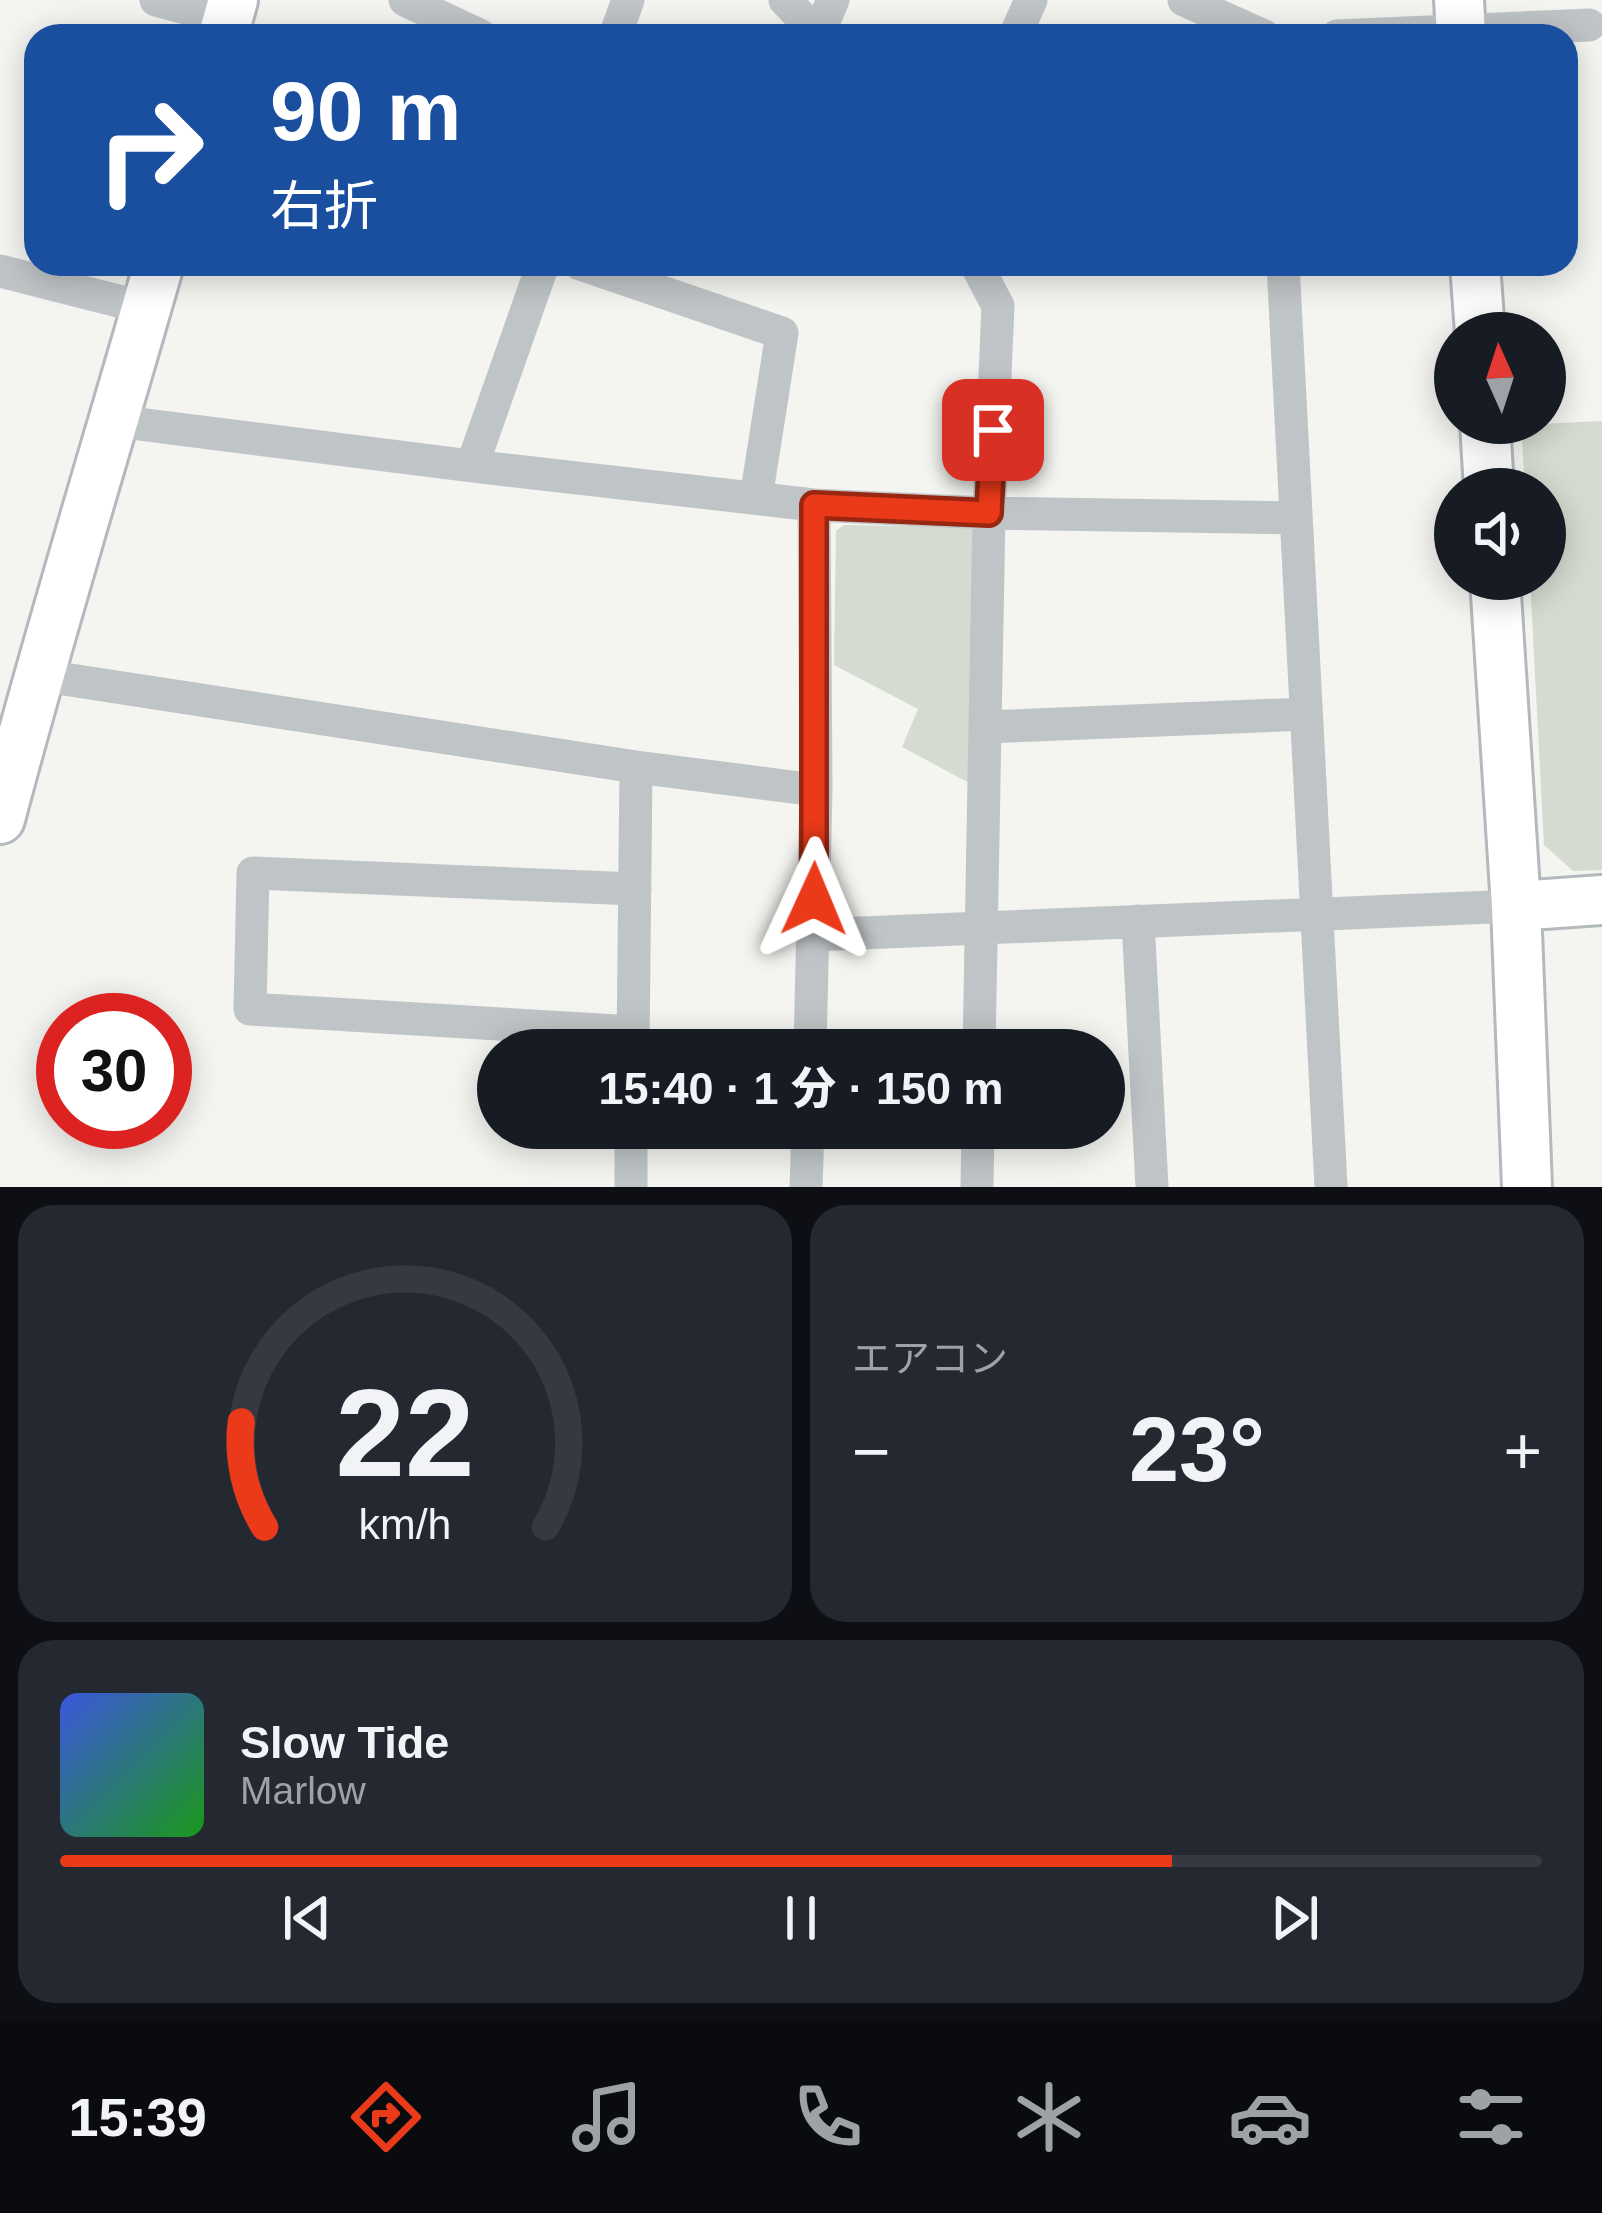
<!DOCTYPE html>
<html lang="ja">
<meta charset="utf-8">
<style>
body{margin:0;font-family:Helvetica,"Noto Sans JP",sans-serif;background:#242831;color:#f1f3f6;height:100vh;display:flex;flex-direction:column;font-size:45px;white-space:nowrap}
*{box-sizing:border-box;margin:0}
p{font-size:39px;color:#9ea1a6}
.icon{flex:none;width:66px;height:66px;fill:none;stroke:currentColor;stroke-width:2;stroke-linecap:round;stroke-linejoin:round}
.map{position:relative;height:1187px;overflow:hidden}
.side{display:flex;flex-direction:column;gap:18px;padding:18px;background:#0d0f14;flex:1}
.side>*{flex:none}
.hud{position:absolute;left:24px;top:24px;width:1554px;height:252px;border-radius:36px;box-shadow:0 6px 30px #0003;background:#1a4fa0;color:#fff;overflow:hidden}
.needle{width:78px;rotate:357deg}
.fabs{position:absolute;left:1434px;top:312px;display:grid;gap:24px}
.fabs a{display:grid;place-items:center;width:132px;height:132px;border-radius:50%;background:#171b24;box-shadow:0 6px 30px #0003;font-size:60px}
.speed{position:absolute;left:36px;top:993px;display:flex;gap:24px;font-size:60px;font-weight:700;text-align:center}
.speed>*{display:grid;place-content:center;width:156px;height:156px;border-radius:50%;background:#171b24;box-shadow:0 6px 30px #0003;line-height:1}
.speed .limit{border:18px solid #d22;background:#fff;color:#111}
.pin{position:absolute;display:grid;place-items:center;width:102px;height:102px;color:#fff;margin:-51px;border-radius:24px;box-shadow:0 6px 18px #0006}
.me{position:absolute;width:132px;margin:-66px;rotate:1deg;stroke-linejoin:round;filter:drop-shadow(0 0 9px #0008)}
.turn{display:flex;align-items:center;gap:42px;height:252px;padding:0 48px;font-size:54px}
.turn .icon{width:156px;height:156px;stroke-width:2.5}
.turn b{display:block;font-size:84px;line-height:102px}
.big{font-size:90px;font-weight:800;line-height:1.1}
.side .card{flex:1;display:flex;flex-direction:column;justify-content:center;gap:18px;min-width:0;padding:0 42px;border-radius:36px;background:#242831}
.side .dial{align-items:center;gap:0}
.dial svg{height:312px;overflow:visible;fill:none;stroke:#363941;stroke-width:7;stroke-linecap:round;text-anchor:middle}
.dial text{fill:#f1f3f6;stroke:none}
.song{display:flex;align-items:center;gap:36px}
.cover{width:144px;height:144px;border-radius:18px;background:linear-gradient(135deg,hsl(230 70% 55%),hsl(120 70% 35%))}
.played{height:12px;border-radius:6px;background:linear-gradient(90deg,#ea3a1a 75%,#363941 75%)}
.keys{display:flex;justify-content:space-around;direction:ltr}
.heat{display:flex;justify-content:space-between;align-items:center;font-size:66px;direction:ltr}
.side .tiles{flex:1;display:grid;gap:18px;grid-template-columns:1fr 1fr}
.card:last-child{grid-column:span 2}
.trip{position:absolute;left:477px;top:1029px;width:648px;height:120px;border-radius:60px;background:#171b24;box-shadow:0 6px 30px #0003;font-weight:800;line-height:120px;text-align:center}
.menu{display:flex;height:192px;justify-content:space-around;align-items:center;background:#090b0e;color:#9ea1a6}
.menu .icon{width:84px;height:84px}
.menu .selected{color:#ea3a1a}
.menu b{font-size:54px;color:#f1f3f6}
.map>svg:first-child{display:block}
.green{fill:#d5dbd0}
.lines{fill:none;stroke-linecap:round;stroke-linejoin:round}
.secondary-casing{stroke:#b3b9bd;stroke-width:54}
.street{stroke:#bfc4c6;stroke-width:33}
.secondary{stroke:#fff;stroke-width:48}
.route-casing{stroke:#982611;stroke-width:30}
.route{stroke:#ea3a1a;stroke-width:21}
</style>
<div class="map">
<svg width="1602" height="1187" viewBox="0 0 1602 1187">
<rect width="100%" height="100%" fill="#f4f4f0"/>
<path class="green" d="M1602,421v449l-29,1 -29,-26 -14,-266h15v-90h-20l-4,-64z
M844,525l125,2 9,8 -7,249 -69,-37 16,-38 -84,-44 2,-134z"/>
<g class="lines">
<g class="secondary-casing">
<path id="secondary" d="M1459,0l2,36
M223,36l10,-36
M1475,264l5,69
M1485,423l4,66
M1495,579l21,327 11,281
M0,819c49,-186 106,-370 159,-555
M1516,906l86,-6"/>
</g>
<path class="street" d="M156,0l71,19
M405,0l76,36
M785,0l34,36
M1184,0l80,36
M818,35l15,-35
M615,36l13,-36
M1015,36l16,-36
M1337,36l252,-11
M580,264l202,69 -26,165
M976,264l22,42 -9,207 -10,537
M1283,264l48,923
M0,271l146,37
M115,421l357,45 342,39 175,8 307,5
M472,466l71,-202
M38,675l598,92 180,23
M986,727l320,-13
M1138,921l14,266
M813,935l703,-29
M633,1032l-383,-23 3,-136 382,16
M633,1050l3,-283
M810,1050l6,-260 -2,-285
M631,1187v-59
M806,1187l2,-59
M977,1187l1,-59"/>
<use href="#secondary" class="secondary"/>
</g>
<g class="lines">
<g class="route-casing">
<path id="route" d="M814,899v-394l175,8 4,-83"/>
</g>
<use href="#route" class="route"/>
</g>
</svg>
<div class="fabs">
<a><svg class="needle" viewBox="-14 -14 28 28"><path d="M0-13l5 13h-10z" fill="#e53935"/><path d="M0 13l5-13h-10z" fill="#9ea1a6"/></svg></a>
<a><svg class="icon" aria-label="sound" viewBox="0 0 24 24"><path d="M4 9h4l5-4v14l-5-4H4zM17 9q2 3 0 6"/></svg></a>
</div>
<div class="speed"><div class="limit">30</div></div>
<div class="pin" style="left:993px;top:430px;background:#d93025"><svg class="icon" aria-label="arrive" viewBox="0 0 24 24"><path d="M6 21V4h12l-3 4 3 4H6"/></svg></div>
<svg class="me" style="left:814px;top:899px" viewBox="-20 -20 40 40"><path d="M0-17L14 15 0 8-14 15z" fill="#ea3a1a" stroke="#fff" stroke-width="4"/></svg>
<div class="trip">15:40 · 1 分 · 150 m</div>
<div class="hud">
<div class="turn"><svg class="icon" aria-label="right" viewBox="0 0 24 24"><path d="M7 20v-9h11M14 6l5 5-5 5"/></svg><div><b>90 m</b>右折</div></div>
</div>
</div>
<section class="side">
<div class="tiles">
<div class="card dial"><svg viewBox="0 0 100 80">
<path d="M14 69A42 42 0 1 1 86 69"/>
<path d="M14 69A42 42 0 0 1 8 42" stroke="#ea3a1a"/>
<text x="50" y="56" font-size="32" font-weight="700">22</text>
<text x="50" y="72" font-size="11">km/h</text>
</svg></div>
<div class="card"><p>エアコン</p>
<div class="heat"><a>−</a><b class="big">23°</b><a>+</a></div>
</div>
<div class="card">
<div class="song"><i class="cover"></i><div><b>Slow Tide</b><p>Marlow</p></div></div>
<div class="played"></div>
<div class="keys"><svg class="icon" aria-label="previous" viewBox="0 0 24 24"><path d="M18 5L8 12l10 7zM5 5v14"/></svg><svg class="icon" aria-label="pause" viewBox="0 0 24 24"><path d="M8 5v14M16 5v14"/></svg><svg class="icon" aria-label="next" viewBox="0 0 24 24"><path d="M6 5l10 7-10 7zM19 5v14"/></svg></div>
</div>
</div>
</section>
<nav class="menu">
<b>15:39</b>
<svg class="icon selected" aria-label="directions" viewBox="0 0 24 24"><path d="M12 3l9 9-9 9-9-9zM9 14v-3h6M13 9l2 2-2 2"/></svg>
<svg class="icon" aria-label="music" viewBox="0 0 24 24"><path d="M9 18V5l10-2v13"/><circle cx="6" cy="18" r="3"/><circle cx="16" cy="16" r="3"/></svg>
<svg class="icon" aria-label="phone" viewBox="0 0 24 24"><path d="M5 4h4l2 5-3 2q2 4 5 5l2-3 5 2v4C11 20 4 13 5 4z"/></svg>
<svg class="icon" aria-label="climate" viewBox="0 0 24 24"><path d="M12 3v18M4 7l16 10M4 17L20 7"/></svg>
<svg class="icon" aria-label="car" viewBox="0 0 24 24"><path d="M5 17H2v-5l4-1 3-4h7l3 4 3 1v5h-3M9 17h6M6 11h13"/><circle cx="7" cy="17" r="2"/><circle cx="17" cy="17" r="2"/></svg>
<svg class="icon" aria-label="filters" viewBox="0 0 24 24"><path d="M4 7h16M4 17h16"/><circle cx="9" cy="7" r="2"/><circle cx="15" cy="17" r="2"/></svg>
</nav>
